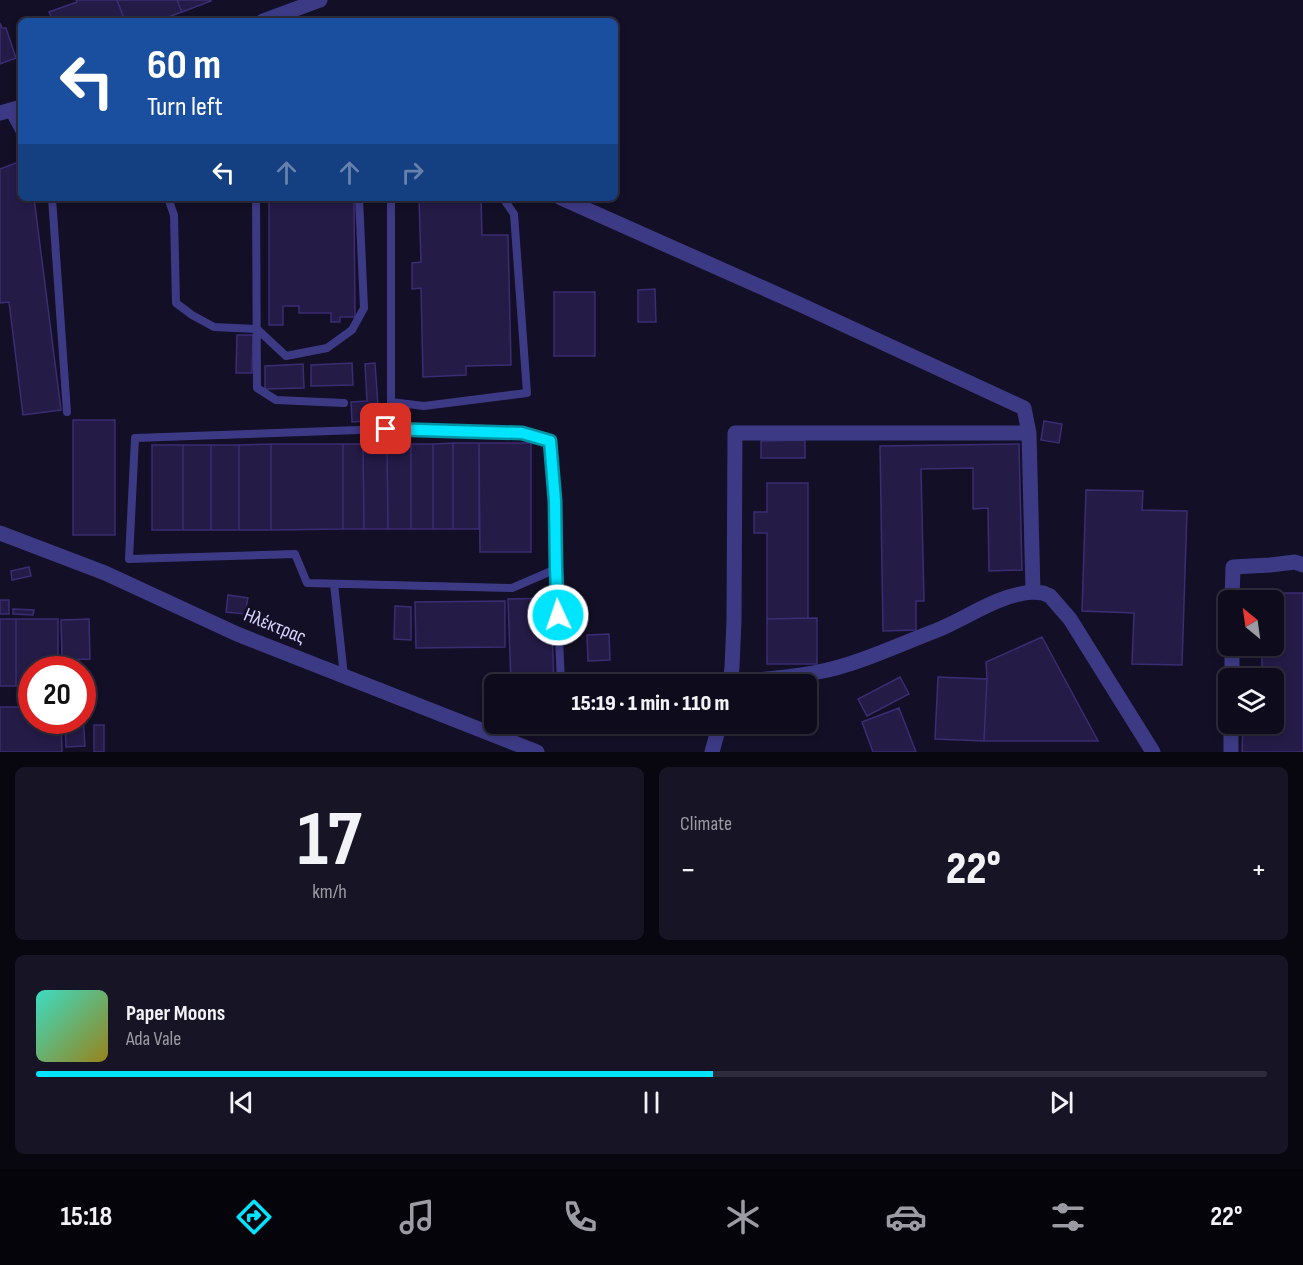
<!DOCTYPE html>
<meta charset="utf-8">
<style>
body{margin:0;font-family:"Sofia Sans Condensed",sans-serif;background:#171425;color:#f1f3f6;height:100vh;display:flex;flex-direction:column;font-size:22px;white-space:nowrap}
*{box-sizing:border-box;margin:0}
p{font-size:20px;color:#9b9ba3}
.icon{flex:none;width:33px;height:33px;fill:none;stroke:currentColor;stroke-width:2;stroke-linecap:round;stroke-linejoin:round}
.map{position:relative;height:752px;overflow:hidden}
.sheet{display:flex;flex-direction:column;gap:15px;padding:15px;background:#08060f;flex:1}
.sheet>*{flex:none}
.banner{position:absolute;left:18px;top:18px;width:600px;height:183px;border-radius:9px;box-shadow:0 3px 9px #0003,0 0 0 2px #2e2b3b;background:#1a4fa0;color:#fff;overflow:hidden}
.needle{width:39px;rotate:331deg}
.controls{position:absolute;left:1218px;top:590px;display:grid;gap:12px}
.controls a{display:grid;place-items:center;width:66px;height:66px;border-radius:9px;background:#0e0b1c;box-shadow:0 3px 9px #0003,0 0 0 2px #2e2b3b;font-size:30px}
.speed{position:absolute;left:18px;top:656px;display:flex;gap:12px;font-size:30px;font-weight:700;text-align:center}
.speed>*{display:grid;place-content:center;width:78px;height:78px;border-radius:50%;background:#0e0b1c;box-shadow:0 3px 9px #0003,0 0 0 2px #2e2b3b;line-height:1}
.speed .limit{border:9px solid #d22;background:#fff;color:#111}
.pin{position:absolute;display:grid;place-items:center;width:51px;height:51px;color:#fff;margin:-26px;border-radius:12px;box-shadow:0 3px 9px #0006}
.me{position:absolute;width:66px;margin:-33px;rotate:357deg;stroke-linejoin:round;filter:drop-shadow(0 0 4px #0008)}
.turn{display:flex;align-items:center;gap:21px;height:126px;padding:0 30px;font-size:27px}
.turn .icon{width:78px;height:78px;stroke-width:2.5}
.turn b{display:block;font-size:42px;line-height:51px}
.lanes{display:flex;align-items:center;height:57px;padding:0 30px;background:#0003;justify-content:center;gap:30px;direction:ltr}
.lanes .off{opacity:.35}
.big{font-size:45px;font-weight:800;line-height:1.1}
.sheet .widget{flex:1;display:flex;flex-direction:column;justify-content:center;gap:9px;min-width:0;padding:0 21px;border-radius:9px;background:#171425}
.sheet .dial{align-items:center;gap:0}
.dial b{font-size:78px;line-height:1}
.song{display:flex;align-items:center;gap:18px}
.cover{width:72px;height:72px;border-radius:9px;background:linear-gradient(135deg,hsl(170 70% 55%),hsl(50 70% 35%))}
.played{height:6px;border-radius:3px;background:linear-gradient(90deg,#00e5ff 55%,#2e2b3b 55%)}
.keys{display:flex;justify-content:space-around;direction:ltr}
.heat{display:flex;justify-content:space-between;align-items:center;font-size:33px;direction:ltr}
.sheet .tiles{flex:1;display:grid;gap:15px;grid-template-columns:1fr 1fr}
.widget:last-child{grid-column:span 2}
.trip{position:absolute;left:484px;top:674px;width:333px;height:60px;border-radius:9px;background:#0e0b1c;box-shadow:0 3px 9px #0003,0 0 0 2px #2e2b3b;font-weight:800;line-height:60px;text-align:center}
.menu{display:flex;height:96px;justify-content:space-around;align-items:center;background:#06040b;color:#9b9ba3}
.menu .icon{width:42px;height:42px}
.menu .current{color:#00e5ff}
.menu b{font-size:27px;color:#f1f3f6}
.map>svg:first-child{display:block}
.building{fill:#241b47;stroke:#3b2d73;stroke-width:1.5}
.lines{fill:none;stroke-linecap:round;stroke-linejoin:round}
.service{stroke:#3d3a85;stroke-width:8}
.minor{stroke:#3d3a85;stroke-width:15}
.tertiary{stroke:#3d3a85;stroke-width:15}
.route-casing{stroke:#0095a6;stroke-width:15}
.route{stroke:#00e5ff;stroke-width:10}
.labels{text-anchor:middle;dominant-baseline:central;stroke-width:6;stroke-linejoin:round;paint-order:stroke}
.street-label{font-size:20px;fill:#d9d4ff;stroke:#130f26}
</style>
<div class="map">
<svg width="1303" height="752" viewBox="0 0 1303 752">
<rect width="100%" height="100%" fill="#130f26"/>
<path class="building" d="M76,0h41l8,21h-72l-4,-9 28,-10z
M117,0h60l5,12 -25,9h-32z
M177,0h33l1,1 -29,11z
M0,23l2,5h4l10,30 -16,6z
M21,161v37h13l27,212 -38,5 -14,-113 -9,1v-134z
M269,198h85l1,119h-15v5h-9v-9h-32v-7h-16v19h-14z
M419,198h62l1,37h26l3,130 -45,1v9l-43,2 -2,-89 -9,1v-26l9,-1z
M655,289l1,33h-18v-32z
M554,292h41v64h-41z
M237,335h16l-1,38h-16z
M352,363l1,22 -42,1v-21z
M375,363l4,57 -27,2 -1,-20 16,-1 -2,-37z
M303,364l1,24 -39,1v-23z
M73,420h42v115h-42z
M1044,421l18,3 -3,19 -18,-3z
M805,440v18h-44v-17z
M453,443v86h-20v-85z
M453,443h26v86h-26z
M479,443h52v109h-51z
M271,444v86h-32v-85z
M271,444h72v85l-72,1z
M343,444h20l1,85h-21z
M363,444h24l1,85h-24z
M387,444h24v85h-23z
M411,444h22v85h-22z
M1019,444l3,126 -33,1 -1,-63 -15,1v-41l-52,1 3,132h-8v29l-33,1 -3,-185z
M152,445h31v85h-31z
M183,445h28v85h-28z
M211,445h28v85h-28z
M767,483h41v135l-41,1v-86h-13v-21h13z
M1086,490l57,1 -1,19 45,1 -5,154 -50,-1 2,-51 -52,-2z
M29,567l2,9 -19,4 -1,-9z
M1263,593h40v159h-61l1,-29h31v-45h-12v-33h12v-45h-11z
M228,595l20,3 -3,16 -19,-2z
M551,598l3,86h-43l-3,-85z
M0,600h9v14h-9z
M505,601v46l-89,1 -1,-46z
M395,606l16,1v33l-17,-1z
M13,609l21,1 -1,5 -20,-1z
M817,618v46h-50v-45z
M0,619h16v67h-16z
M16,619h42v50h-26v17h-16z
M89,619l1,40 -28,1 -1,-40z
M609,634l1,26 -22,1 -1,-26z
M1042,637l56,104h-114l3,-62 -1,-17z
M900,677l9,17 -42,22 -9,-17z
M938,677l49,2 -3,62 -49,-2z
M0,707h32v13h29l1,32h-62z
M899,708l17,44h-43l-11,-30z
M83,715l2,31 -19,1 -1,-27h17z
M94,725h10v27h-10z"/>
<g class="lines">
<path class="service" d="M8,110l13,24
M52,198l15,214
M168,198l6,17 2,88 16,12 22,12 43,2 29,27 41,-8 25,-18 12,-22 -5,-110
M256,198l1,190 19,12 68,3
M391,198v204l33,4 103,-13 -13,-179 -11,-16
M386,429l136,4 28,8 5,60 1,68 -44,19 -205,-5 -12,-29 -166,5 6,-121z
M556,569l5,115
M334,584l10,92"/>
<path class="minor" d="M561,198l238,106 225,104 5,25 4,159 10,1 7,3 20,23 83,133
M0,533l105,40 132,61 300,118
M1232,600l1,-33 37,-2 25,-3 8,3
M1232,678v-33
M731,683c28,-4 58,-5 87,-11 38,-7 80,-27 117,-41 33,-13 61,-36 98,-39
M730,684l2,-17 2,-46 1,-188h294
M712,752l8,-29
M1231,752v-29"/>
<path class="tertiary" d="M263,21l57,-21
M0,113l21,-6"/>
</g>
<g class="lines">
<g class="route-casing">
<path id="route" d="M386,429l136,4 28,8 5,60 1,68 2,46"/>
</g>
<use href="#route" class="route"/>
</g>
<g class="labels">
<g class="street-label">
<text transform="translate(275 626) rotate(22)">Ηλέκτρας</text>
</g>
</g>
</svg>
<div class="controls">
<a><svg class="needle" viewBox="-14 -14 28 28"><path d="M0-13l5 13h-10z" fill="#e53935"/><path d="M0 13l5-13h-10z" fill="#9b9ba3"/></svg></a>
<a><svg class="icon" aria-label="layers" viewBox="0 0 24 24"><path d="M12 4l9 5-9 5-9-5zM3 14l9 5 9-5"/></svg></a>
</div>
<div class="speed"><div class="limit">20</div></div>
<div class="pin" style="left:386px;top:429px;background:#d93025"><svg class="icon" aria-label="arrive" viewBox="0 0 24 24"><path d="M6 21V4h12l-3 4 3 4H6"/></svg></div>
<svg class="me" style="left:558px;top:615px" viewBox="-20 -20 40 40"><circle r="17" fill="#00e5ff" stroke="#fff" stroke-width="3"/><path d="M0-11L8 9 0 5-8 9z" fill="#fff"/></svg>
<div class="trip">15:19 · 1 min · 110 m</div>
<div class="banner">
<div class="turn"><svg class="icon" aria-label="left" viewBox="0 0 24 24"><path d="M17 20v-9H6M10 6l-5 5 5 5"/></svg><div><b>60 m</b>Turn left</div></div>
<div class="lanes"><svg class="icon" aria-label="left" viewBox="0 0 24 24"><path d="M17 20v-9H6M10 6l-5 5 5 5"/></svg><svg class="icon off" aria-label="ahead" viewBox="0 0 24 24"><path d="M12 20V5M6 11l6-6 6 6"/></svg><svg class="icon off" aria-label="ahead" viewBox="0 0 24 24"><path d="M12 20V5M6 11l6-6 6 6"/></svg><svg class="icon off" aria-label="right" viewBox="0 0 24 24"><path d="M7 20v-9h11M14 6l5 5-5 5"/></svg></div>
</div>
</div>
<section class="sheet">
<div class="tiles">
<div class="widget dial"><b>17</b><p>km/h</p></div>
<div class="widget"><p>Climate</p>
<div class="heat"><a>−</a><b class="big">22°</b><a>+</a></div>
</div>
<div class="widget">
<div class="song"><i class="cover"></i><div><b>Paper Moons</b><p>Ada Vale</p></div></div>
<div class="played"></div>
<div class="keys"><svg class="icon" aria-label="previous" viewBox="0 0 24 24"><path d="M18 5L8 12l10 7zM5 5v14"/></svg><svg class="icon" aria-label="pause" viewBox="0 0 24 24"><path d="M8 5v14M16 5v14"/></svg><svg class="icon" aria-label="next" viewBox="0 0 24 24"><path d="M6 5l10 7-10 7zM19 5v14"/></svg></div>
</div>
</div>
</section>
<nav class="menu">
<b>15:18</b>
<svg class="icon current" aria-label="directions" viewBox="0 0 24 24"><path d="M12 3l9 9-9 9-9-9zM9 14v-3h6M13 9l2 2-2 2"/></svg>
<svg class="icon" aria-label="music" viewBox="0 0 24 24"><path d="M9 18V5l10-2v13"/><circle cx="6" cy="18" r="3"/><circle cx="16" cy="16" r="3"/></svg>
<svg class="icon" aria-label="phone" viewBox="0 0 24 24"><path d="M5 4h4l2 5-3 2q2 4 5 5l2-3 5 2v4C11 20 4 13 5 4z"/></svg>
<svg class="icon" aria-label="climate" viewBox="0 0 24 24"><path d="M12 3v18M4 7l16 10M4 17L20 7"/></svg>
<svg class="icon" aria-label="car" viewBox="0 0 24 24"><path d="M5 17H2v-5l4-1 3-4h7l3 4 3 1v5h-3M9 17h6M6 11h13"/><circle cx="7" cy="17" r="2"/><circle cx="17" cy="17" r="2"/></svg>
<svg class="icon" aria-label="filters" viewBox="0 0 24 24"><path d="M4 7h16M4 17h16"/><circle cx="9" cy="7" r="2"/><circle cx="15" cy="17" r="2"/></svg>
<b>22°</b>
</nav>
